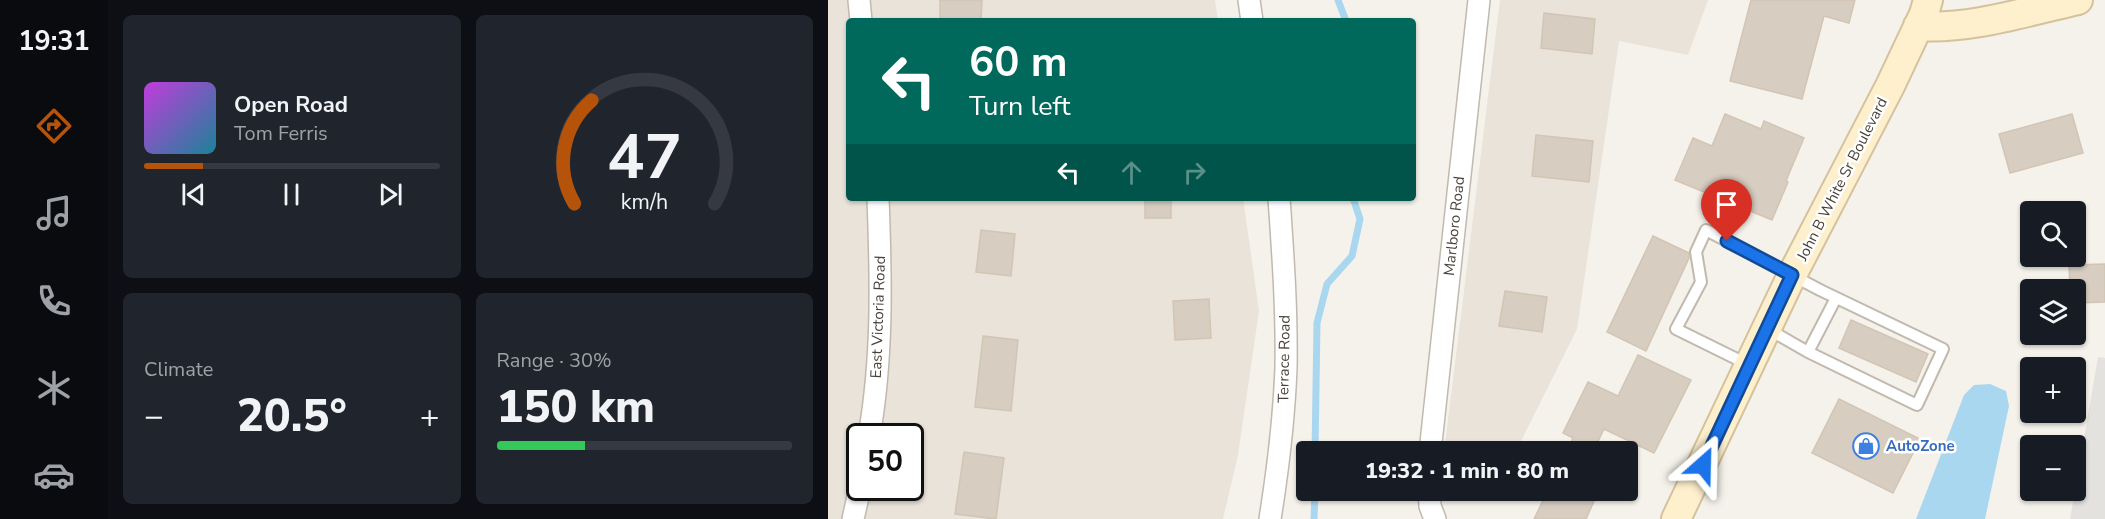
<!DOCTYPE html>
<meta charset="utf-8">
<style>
body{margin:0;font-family:"Nunito Sans",sans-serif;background:#20242c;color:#f1f3f6;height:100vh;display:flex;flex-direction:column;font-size:22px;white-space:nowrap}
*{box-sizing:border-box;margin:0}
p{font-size:20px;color:#9ea1a6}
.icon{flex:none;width:33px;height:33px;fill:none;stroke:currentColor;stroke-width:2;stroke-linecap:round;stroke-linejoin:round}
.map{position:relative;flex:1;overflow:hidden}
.details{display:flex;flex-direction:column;gap:15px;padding:15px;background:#0d0f14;width:720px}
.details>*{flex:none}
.hud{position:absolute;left:18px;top:18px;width:570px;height:183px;border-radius:6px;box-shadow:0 2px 4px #0004;background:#00695c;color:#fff;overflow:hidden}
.buttons{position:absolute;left:1192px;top:201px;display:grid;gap:12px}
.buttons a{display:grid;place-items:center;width:66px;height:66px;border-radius:6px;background:#171b24;box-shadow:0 2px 4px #0004;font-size:30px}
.speed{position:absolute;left:18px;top:423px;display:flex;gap:12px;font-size:30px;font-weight:700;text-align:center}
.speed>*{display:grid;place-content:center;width:78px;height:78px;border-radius:50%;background:#171b24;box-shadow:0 2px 4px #0004;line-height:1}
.speed .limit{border:3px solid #111;border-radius:9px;background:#fff;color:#111}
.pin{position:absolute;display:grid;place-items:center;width:51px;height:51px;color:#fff;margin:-62px -26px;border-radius:50% 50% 50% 0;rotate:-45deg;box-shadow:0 0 6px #0007}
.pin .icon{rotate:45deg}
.me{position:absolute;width:66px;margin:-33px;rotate:25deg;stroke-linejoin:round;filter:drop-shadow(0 0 4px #0008)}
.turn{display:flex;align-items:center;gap:21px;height:126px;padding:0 24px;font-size:27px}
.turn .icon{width:78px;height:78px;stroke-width:2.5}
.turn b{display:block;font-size:42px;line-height:51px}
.lanes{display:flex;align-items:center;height:57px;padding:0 24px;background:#0003;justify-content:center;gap:30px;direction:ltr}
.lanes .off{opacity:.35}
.big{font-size:45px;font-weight:800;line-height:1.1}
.details .card{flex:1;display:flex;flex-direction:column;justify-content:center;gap:9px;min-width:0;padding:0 21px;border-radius:9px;background:#20242c}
.details .dial{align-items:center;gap:0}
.dial svg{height:156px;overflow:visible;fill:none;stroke:#363941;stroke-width:7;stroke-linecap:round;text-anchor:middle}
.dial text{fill:#f1f3f6;stroke:none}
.song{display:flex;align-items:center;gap:18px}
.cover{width:72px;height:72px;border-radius:9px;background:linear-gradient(135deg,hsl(290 70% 55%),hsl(190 70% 35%))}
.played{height:6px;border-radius:3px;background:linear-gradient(90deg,#b45309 20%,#363941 20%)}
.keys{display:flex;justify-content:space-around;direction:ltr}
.heat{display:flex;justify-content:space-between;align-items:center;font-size:33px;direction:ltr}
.charge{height:9px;border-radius:4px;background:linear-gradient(90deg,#34c759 30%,#363941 0)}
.details .tiles{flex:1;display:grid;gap:15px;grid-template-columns:repeat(2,1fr)}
.trip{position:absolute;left:468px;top:441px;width:342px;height:60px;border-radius:6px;background:#171b24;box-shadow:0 2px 4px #0004;font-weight:800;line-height:60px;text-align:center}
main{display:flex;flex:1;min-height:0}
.menu{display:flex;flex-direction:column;width:108px;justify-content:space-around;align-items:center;background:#090b0e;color:#9ea1a6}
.menu .icon{width:42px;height:42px}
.menu .current{color:#b45309}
.menu b{font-size:27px;color:#f1f3f6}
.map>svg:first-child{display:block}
.residential{fill:#e9e3da;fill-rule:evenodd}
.parking{fill:#e4e2df}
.water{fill:#aad7f0}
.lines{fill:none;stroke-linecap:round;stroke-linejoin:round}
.stream{stroke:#aad7f0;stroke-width:7}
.building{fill:#d7cdc1;stroke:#d2c5b4;stroke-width:1.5}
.lane-casing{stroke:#c1b9ae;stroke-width:14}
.street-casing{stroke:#c1b9ae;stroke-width:24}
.secondary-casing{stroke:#d4c29c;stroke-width:32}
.lane{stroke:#fff;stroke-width:10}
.street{stroke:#fff;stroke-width:21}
.secondary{stroke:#feefcd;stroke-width:28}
.route-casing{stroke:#114b97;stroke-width:15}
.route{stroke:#1a73e8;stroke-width:10}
.labels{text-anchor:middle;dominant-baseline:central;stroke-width:5;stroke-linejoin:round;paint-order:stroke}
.street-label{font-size:15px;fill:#4a4239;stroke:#fff}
.shop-label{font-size:15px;font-weight:bold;fill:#366cbe;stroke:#fff;text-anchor:start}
</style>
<main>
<nav class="menu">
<b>19:31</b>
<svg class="icon current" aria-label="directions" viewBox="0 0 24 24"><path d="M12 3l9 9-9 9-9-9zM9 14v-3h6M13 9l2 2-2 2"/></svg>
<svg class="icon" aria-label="music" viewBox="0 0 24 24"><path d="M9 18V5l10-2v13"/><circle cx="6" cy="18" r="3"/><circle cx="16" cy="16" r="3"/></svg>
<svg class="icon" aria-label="phone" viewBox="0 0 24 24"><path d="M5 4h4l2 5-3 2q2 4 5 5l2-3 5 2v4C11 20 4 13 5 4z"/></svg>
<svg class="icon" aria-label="climate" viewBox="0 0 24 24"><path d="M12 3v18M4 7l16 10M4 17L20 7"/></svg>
<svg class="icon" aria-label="car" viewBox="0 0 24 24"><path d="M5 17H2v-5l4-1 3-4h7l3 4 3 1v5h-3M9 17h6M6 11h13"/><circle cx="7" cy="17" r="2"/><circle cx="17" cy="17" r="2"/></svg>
</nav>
<section class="details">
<div class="tiles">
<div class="card">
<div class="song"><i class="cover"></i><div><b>Open Road</b><p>Tom Ferris</p></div></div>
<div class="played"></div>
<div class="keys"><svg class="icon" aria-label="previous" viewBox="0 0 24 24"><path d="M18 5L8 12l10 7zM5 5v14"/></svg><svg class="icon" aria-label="pause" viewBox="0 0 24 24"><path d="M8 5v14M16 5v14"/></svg><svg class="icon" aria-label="next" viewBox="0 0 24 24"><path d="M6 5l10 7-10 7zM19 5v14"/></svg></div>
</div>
<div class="card dial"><svg viewBox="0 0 100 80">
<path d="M14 69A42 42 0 1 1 86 69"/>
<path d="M14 69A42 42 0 0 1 23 16" stroke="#b45309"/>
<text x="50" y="56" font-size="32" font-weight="700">47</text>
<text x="50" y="72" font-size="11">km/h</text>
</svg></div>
<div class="card"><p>Climate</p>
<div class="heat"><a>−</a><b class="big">20.5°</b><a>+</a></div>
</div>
<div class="card"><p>Range · 30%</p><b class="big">150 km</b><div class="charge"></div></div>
</div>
</section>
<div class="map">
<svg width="1277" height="519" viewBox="0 0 1277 519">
<rect width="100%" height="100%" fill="#f5f2eb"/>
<path class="residential" d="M0,0h387l3,21h-369v177h394l16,113 -21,144 -15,64h-395zM32,436h50v52h-50z
M672,0h208l-20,55 -69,-14 -42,288 -61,122 -72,1z"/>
<path class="parking" d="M1270,357l7,1v161h-35z"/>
<path class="water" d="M1162,384l16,7 3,15 -24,113h-69l48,-124 10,-10z"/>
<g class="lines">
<path class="stream" d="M510,0l8,21
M487,452l2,-129 10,-39 25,-28 8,-37 -7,-21
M486,519l1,-29"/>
</g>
<path class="building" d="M112,0h42l-1,21h-41z
M923,0h104l-6,23 -25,-7 -22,83 -72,-18z
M716,13l51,6 -3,35 -51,-6z
M897,114l36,15 3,-8 40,17 -18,43 2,1 -16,38 -97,-40 18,-42 19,8z
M1244,114l11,39 -73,20 -11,-39z
M708,135l57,6 -4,41 -57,-6z
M317,198h26v20h-26z
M153,230l34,4 -4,42 -35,-4z
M825,236l36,17v5l-43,93 -39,-19z
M1277,264v38l-29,1v-13h-6l-1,-25z
M677,291l42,6 -5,35 -43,-6z
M381,299l2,39 -36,2 -2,-39z
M1023,320l77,34 -12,28 -77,-34z
M155,336l35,4 -7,71 -36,-4z
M810,355l53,25 -37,73 -50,-24 -11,23h-27l7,-14 -10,-5 25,-51 30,14z
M1011,399l81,40 -27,54 -81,-40z
M136,452l40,6 -8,61 -41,-5z
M720,490h51l-13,29h-52z"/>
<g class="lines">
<g class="lane-casing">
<path id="lane" d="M980,352l28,-54
M921,365l-73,-36 25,-47 -5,-30 10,-22 114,60 123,59 -26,56 -109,-53 -40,-23"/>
</g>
<g class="street-casing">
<path id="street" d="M31,0l2,21
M421,0l3,21
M41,436c14,-79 12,-158 9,-238
M602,452l49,-452
M601,490l1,16 5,13
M25,519l7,-31
M442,519c8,-50 14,-100 16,-151 1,-57 -3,-113 -7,-170"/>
</g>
<g class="secondary-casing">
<path id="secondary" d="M1090,26c51,4 110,-15 160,-26
M848,519l116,-244 98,-189 34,-72 4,-14"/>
</g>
<use href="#lane" class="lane"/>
<use href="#street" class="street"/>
<use href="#secondary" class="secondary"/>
</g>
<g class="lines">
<g class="route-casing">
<path id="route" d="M875,465l89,-190 -65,-34"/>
</g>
<use href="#route" class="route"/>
</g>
<defs>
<g id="shop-ring" transform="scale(1.35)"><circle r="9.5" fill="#fff" stroke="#3f7fe0" stroke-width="1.5"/><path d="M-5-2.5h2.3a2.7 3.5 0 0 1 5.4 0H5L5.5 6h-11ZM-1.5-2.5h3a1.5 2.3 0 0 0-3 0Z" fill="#3f7fe0"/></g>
</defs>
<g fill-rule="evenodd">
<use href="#shop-ring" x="1038" y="446"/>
</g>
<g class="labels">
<g class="street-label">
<text transform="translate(1014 179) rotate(-63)">John B White Sr Boulevard</text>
<text transform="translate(626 226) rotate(-84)">Marlboro Road</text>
<text transform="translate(50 317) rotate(-88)">East Victoria Road</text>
<text transform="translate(456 359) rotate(-89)">Terrace Road</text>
</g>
<g class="shop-label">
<text x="1058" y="446">AutoZone</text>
</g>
</g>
</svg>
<div class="buttons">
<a><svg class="icon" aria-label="search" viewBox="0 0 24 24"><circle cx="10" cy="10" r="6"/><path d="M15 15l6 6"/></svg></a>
<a><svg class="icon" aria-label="layers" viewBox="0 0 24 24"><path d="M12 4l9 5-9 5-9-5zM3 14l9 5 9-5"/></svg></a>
<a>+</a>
<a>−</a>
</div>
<div class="speed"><div class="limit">50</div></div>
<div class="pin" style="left:899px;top:241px;background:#d93025"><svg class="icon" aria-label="arrive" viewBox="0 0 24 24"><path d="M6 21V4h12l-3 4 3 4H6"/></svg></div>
<svg class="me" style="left:875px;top:465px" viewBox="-20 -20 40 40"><path d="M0-17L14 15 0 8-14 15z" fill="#1a73e8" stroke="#fff" stroke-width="4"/></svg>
<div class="trip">19:32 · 1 min · 80 m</div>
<div class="hud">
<div class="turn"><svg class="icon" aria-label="left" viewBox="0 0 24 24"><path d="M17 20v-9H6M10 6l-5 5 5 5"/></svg><div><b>60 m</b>Turn left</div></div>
<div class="lanes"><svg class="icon" aria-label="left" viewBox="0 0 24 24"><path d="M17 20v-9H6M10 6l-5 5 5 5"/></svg><svg class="icon off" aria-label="ahead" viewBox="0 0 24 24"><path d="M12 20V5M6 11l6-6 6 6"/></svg><svg class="icon off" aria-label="right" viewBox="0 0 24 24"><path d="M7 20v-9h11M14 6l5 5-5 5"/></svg></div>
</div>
</div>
</main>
